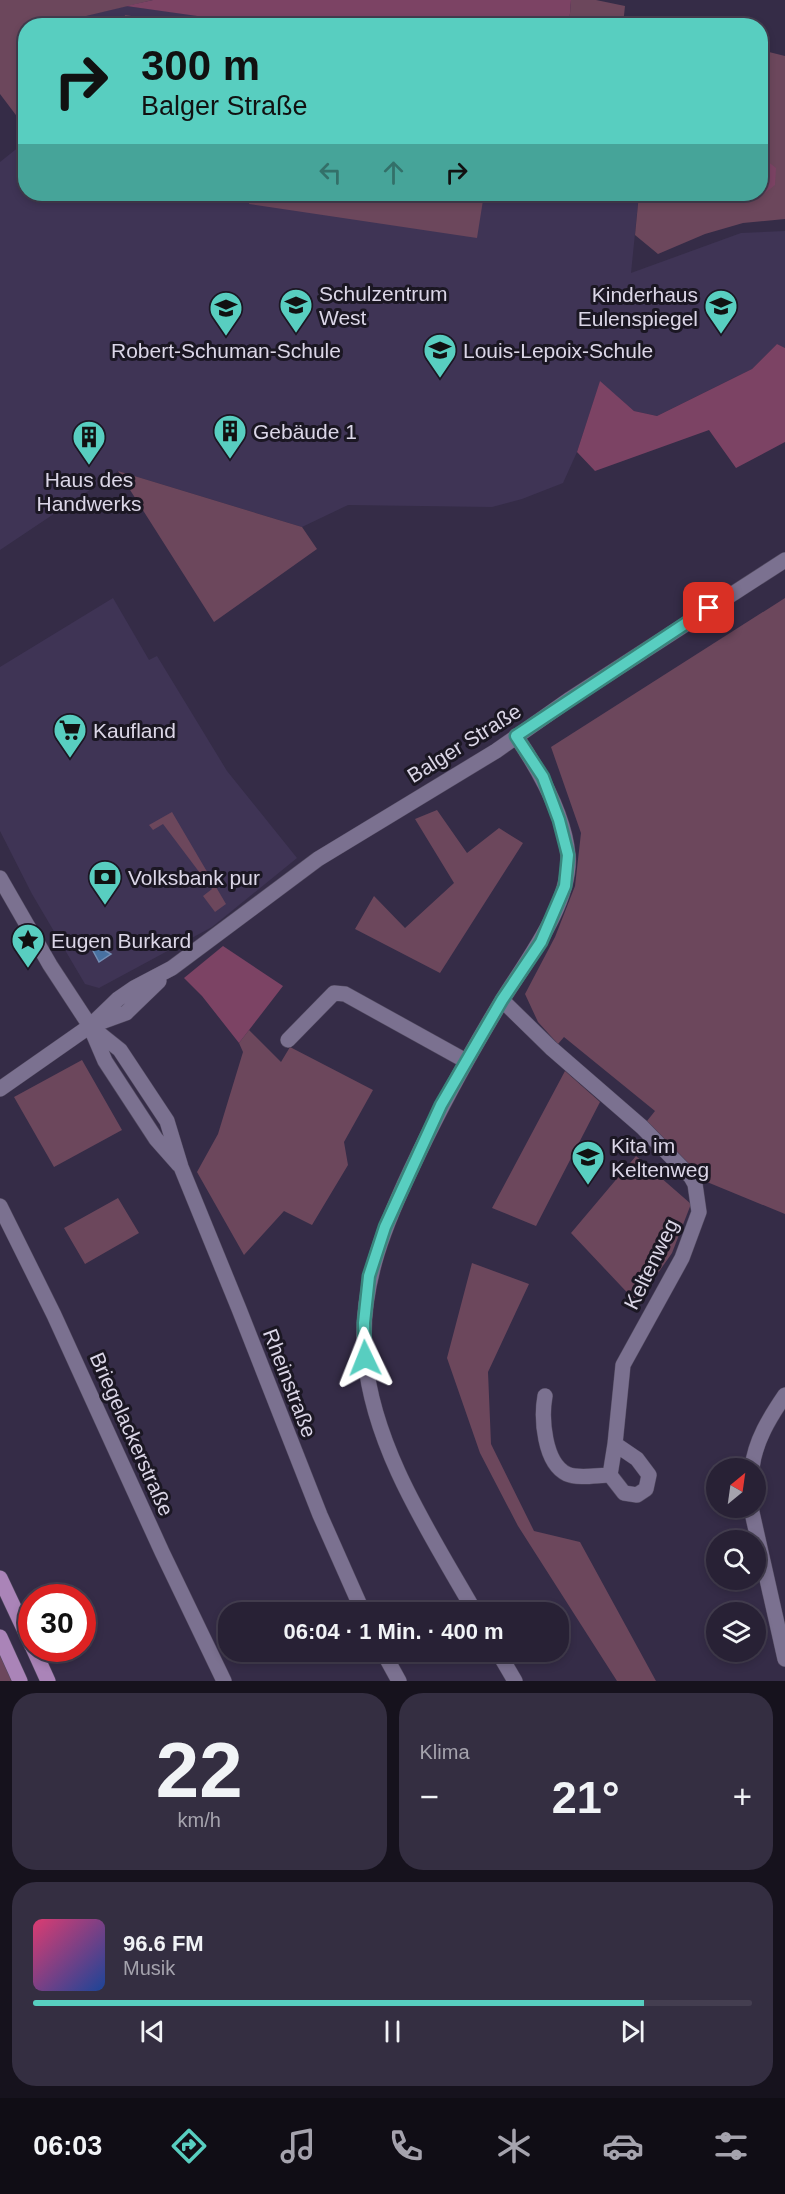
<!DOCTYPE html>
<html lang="de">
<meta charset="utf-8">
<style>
body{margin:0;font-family:Helvetica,sans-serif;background:#342e41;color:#f1f3f6;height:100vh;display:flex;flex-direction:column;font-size:22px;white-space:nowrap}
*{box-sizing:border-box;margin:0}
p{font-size:20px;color:#a5a3ad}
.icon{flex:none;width:33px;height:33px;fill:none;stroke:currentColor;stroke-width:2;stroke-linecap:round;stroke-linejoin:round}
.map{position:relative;height:1681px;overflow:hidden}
.sheet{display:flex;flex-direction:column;gap:12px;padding:12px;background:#16121d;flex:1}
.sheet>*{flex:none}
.guide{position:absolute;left:18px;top:18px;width:750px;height:183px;border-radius:24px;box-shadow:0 3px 9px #0003,0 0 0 2px #443e50;background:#58cec0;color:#111;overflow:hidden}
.needle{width:39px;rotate:29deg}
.buttons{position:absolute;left:706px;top:1458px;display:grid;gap:12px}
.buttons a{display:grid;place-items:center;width:60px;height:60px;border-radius:50%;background:#282135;box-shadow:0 3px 9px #0003,0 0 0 2px #443e50;font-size:30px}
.speed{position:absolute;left:18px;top:1584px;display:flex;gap:12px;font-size:30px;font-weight:700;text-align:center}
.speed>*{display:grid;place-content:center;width:78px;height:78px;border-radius:50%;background:#282135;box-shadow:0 3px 9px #0003,0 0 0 2px #443e50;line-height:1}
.speed .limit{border:9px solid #d22;background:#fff;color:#111}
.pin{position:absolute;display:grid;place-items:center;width:51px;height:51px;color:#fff;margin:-26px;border-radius:12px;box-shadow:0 3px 9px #0006}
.me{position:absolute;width:66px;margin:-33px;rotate:358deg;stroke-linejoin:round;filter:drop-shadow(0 0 4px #0008)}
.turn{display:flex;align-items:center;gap:21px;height:126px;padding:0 24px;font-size:27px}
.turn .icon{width:78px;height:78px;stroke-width:2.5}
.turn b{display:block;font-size:42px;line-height:51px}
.lanes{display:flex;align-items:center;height:57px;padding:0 24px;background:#0003;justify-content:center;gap:30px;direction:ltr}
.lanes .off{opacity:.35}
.big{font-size:45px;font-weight:700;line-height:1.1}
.sheet .card{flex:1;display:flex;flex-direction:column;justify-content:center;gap:9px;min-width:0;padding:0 21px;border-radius:24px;background:#342e41}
.sheet .dial{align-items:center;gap:0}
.dial b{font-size:78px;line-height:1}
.song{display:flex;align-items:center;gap:18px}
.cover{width:72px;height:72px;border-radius:9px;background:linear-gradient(135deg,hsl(340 70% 55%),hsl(220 70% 35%))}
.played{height:6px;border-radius:3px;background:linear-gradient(90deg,#58cec0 85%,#443e50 85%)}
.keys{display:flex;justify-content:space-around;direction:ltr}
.heat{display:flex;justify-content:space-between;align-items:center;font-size:33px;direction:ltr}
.sheet .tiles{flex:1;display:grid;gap:12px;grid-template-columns:1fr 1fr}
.card:last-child{grid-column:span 2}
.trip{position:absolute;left:218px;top:1602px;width:351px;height:60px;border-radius:24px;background:#282135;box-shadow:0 3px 9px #0003,0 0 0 2px #443e50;font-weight:700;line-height:60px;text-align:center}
.tabs{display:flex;height:96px;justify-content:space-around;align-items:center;background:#100d15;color:#a5a3ad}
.tabs .icon{width:42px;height:42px}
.tabs .on{color:#58cec0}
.tabs b{font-size:27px;color:#f1f3f6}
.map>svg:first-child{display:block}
.built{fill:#3f3455}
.green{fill:#6c475c}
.forest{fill:#7c4364}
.water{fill:#4871a1;stroke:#748fb6;stroke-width:1.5}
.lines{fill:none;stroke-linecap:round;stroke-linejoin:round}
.minor-casing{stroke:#524a60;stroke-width:16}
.major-casing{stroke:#524a60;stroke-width:16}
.minor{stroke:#7b7190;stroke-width:15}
.major{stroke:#aa84b8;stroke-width:15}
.route-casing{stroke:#39867d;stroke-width:15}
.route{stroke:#58cec0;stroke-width:10}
.labels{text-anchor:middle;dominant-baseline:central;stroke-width:6;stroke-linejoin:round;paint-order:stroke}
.poi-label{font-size:21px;fill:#dbd6e7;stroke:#1b1723;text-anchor:start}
.street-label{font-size:21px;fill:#dbd6e7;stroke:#1b1723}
</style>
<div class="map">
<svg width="785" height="1681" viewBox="0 0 785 1681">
<rect width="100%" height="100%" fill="#352c47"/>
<path class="built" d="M126,6l68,9 68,10 -202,1 1,-4z
M25,142l1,52h613l-8,79 110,-40 44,-2v117l-8,-4 -25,25 -95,47 -23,-5 -34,-29 -23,70 -14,31 -41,16 -30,8 -144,-2 -46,22 -184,-56 -118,79v-388z
M113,598l36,62 8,-4 70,115 70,87 -85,69 -113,61 -14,-4 -53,-90 -32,-63v-164z"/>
<path class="green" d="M0,0h153l-92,22 -1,3 -34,1 -1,101 -25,-33z
M571,0h25l29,6 -2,19 -54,1z
M125,15l63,10 1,-6 43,6h-109z
M761,50l24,6v163l-42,4 -38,11 -47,20 -23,-19 4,-41h121z
M250,194h234l-7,44 -228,-34z
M118,471l184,56 15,22 -103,73z
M785,598v616l-78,-32 -60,-61 8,-10 -91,-74 -6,7 -20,-22 -13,-28 30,-57 20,-51 6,-53 -30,-86z
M437,810l30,43 32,-25 24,15 -83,130 -85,-44 19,-33 31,32 49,-45 -39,-64z
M172,812l54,92 -11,8 -12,-16 9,-7 -49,-65 -10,6 -4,-5z
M249,1030l32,32 9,-15 83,43 -29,52 4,23 -36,60 -28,-14 -40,44 -47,-83 21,-38 25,-82 -4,-9z
M82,1060l40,70 -68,37 -40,-70z
M565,1071l35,31 -64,124 -44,-18z
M636,1156l55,48 -19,49 -35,50 -66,-70z
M118,1198l21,35 -54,31 -21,-36z
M472,1263l57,21 -41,88 3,72 43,87 46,11 76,139h-39l-99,-155 -38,-73 -33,-95z
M0,1655l12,26h-12z"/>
<path class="forest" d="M153,0h418l-2,26 -307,-1 -136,-19z
M762,157l14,11 -1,17 -10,8 -4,-1 -1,-34z
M777,344l8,4v94l-49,26 -27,-38 -114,41 -18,-19 23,-71 34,30 23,5 95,-47z
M223,946l60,40 -44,57 -37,-47 -18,-18z"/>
<path class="water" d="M99,947l12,7 -12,8 -7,-13z"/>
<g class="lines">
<g class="minor-casing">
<path id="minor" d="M0,878l50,87 40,61 15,35 51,78 23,26
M502,1000l49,48 91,79 49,50 4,7 4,28 -17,46 -59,107 -8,79
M93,1025l33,-12 33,-32
M90,1026l30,24 47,71 14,46 58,142 81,206 43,97
M288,1040l46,-47 11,1 121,67
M0,1089l90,-63 28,-27 16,-11 38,-20 146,-109 178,-108 74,-52 215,-139
M0,1206l54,109 108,237 62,129
M545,1396c-4,22 -1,67 22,78 11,5 31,1 43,1
M615,1444l22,15 12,16 -3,14 -9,6 -13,-2 -14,-18z
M752,1468c3,-27 18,-51 33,-73
M751,1508l34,151
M475,1612c-44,-77 -102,-164 -110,-255 -7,-72 22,-138 53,-202 25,-53 53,-103 83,-153 24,-39 71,-99 67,-147 -4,-42 -29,-85 -52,-119
M383,1652l16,29
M498,1652l17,29"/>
</g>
<g class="major-casing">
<path id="major" d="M0,1578l32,68
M0,1637l20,44
M33,1648l15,33"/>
</g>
<use href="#minor" class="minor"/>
<use href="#major" class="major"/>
</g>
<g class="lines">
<g class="route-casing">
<path id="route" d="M365,1358l-1,-35 5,-47 16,-49 56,-122 61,-105 39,-58 24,-56 3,-31 -9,-35 -16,-43 -27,-41 193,-128"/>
</g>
<use href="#route" class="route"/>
</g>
<defs>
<g id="school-pin" transform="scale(1.725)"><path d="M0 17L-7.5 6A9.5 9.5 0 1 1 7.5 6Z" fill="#58cec0" stroke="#1b1723"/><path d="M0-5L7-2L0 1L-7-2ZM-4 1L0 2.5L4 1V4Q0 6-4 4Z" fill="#111"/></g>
<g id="building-pin" transform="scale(1.725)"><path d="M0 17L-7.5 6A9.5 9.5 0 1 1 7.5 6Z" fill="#58cec0" stroke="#1b1723"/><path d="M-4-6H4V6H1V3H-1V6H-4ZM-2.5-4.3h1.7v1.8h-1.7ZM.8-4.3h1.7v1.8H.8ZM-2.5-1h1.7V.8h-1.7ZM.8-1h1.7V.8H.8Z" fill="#111"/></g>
<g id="supermarket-pin" transform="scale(1.725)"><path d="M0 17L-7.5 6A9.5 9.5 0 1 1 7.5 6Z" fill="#58cec0" stroke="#1b1723"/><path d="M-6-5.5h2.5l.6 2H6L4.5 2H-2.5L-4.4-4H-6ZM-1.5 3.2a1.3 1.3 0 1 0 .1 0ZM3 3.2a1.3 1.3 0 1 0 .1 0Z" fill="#111"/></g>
<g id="bank-pin" transform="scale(1.725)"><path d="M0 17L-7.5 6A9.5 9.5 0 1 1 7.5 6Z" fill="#58cec0" stroke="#1b1723"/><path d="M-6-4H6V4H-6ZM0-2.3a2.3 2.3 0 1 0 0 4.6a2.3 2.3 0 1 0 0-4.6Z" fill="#111"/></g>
<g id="sight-pin" transform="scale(1.725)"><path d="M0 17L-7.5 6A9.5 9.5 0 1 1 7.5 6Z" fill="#58cec0" stroke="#1b1723"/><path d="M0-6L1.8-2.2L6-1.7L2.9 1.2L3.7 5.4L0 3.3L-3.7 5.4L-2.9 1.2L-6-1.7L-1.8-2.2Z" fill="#111"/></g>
</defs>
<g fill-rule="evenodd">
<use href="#school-pin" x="296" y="305"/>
<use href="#school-pin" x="721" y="306"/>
<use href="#school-pin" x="226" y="308"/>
<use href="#school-pin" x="440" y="350"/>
<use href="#building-pin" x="230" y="431"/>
<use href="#building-pin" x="89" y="437"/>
<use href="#supermarket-pin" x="70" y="730"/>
<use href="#bank-pin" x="105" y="877"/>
<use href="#sight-pin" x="28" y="940"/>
<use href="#school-pin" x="588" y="1157"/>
</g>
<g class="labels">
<g class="poi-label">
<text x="319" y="293">Schulzentrum<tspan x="319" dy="24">West</tspan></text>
<text x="698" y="294" text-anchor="end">Kinderhaus<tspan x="698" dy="24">Eulenspiegel</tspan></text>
<text x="226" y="350" text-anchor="middle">Robert-Schuman-Schule</text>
<text x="463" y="350">Louis-Lepoix-Schule</text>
<text x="253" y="431">Gebäude 1</text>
<text x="89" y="479" text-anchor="middle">Haus des<tspan x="89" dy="24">Handwerks</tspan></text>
<text x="93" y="730">Kaufland</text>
<text x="128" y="877">Volksbank pur</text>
<text x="51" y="940">Eugen Burkard</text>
<text x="611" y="1145">Kita im<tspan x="611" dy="24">Keltenweg</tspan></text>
</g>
<g class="street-label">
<text transform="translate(464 743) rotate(-32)">Balger Straße</text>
<text transform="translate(651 1264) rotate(-64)">Keltenweg</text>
<text transform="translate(290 1383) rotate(69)">Rheinstraße</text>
<text transform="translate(132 1434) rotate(66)">Briegelackerstraße</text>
</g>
</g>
</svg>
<div class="buttons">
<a><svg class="needle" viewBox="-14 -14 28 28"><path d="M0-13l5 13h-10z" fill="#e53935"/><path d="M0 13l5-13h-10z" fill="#a5a3ad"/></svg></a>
<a><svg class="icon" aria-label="search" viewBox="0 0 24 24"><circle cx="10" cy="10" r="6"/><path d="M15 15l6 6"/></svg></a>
<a><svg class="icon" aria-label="layers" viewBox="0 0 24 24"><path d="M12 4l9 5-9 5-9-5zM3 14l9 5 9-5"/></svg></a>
</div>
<div class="speed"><div class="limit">30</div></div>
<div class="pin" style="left:709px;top:608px;background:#d93025"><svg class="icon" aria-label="arrive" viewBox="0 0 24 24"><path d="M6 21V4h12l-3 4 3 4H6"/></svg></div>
<svg class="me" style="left:365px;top:1358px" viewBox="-20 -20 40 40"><path d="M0-17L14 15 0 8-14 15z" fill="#58cec0" stroke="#fff" stroke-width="4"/></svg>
<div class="trip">06:04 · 1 Min. · 400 m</div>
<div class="guide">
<div class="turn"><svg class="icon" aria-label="right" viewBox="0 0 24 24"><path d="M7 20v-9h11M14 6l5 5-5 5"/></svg><div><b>300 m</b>Balger Straße</div></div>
<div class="lanes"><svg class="icon off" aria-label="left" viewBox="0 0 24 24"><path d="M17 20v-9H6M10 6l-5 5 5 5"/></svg><svg class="icon off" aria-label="ahead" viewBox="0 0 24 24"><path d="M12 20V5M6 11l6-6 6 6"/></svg><svg class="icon" aria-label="right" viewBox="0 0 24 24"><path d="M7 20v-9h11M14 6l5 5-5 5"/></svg></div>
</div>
</div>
<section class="sheet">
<div class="tiles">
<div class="card dial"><b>22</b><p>km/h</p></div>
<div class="card"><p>Klima</p>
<div class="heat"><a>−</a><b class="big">21°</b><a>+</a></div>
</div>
<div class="card">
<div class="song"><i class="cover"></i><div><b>96.6 FM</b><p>Musik</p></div></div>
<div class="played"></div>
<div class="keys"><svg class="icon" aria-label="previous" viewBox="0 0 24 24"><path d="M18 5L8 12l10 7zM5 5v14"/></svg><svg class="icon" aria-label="pause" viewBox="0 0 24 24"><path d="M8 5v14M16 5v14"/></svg><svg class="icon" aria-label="next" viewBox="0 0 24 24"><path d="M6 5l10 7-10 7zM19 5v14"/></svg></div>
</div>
</div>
</section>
<nav class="tabs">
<b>06:03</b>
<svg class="icon on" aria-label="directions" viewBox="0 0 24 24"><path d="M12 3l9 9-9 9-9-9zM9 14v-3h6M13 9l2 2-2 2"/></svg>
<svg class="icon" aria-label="music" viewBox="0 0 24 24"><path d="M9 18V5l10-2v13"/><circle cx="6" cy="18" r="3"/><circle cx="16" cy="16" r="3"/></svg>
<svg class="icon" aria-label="phone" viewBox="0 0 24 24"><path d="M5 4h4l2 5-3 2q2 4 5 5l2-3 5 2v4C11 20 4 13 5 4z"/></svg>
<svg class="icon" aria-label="climate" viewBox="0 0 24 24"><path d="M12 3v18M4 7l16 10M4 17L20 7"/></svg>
<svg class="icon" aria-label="car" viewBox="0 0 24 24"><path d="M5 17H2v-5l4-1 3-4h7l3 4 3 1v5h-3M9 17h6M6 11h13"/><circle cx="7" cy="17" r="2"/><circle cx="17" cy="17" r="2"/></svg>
<svg class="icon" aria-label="filters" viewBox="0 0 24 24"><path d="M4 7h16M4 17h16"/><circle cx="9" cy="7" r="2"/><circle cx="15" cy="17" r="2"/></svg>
</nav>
